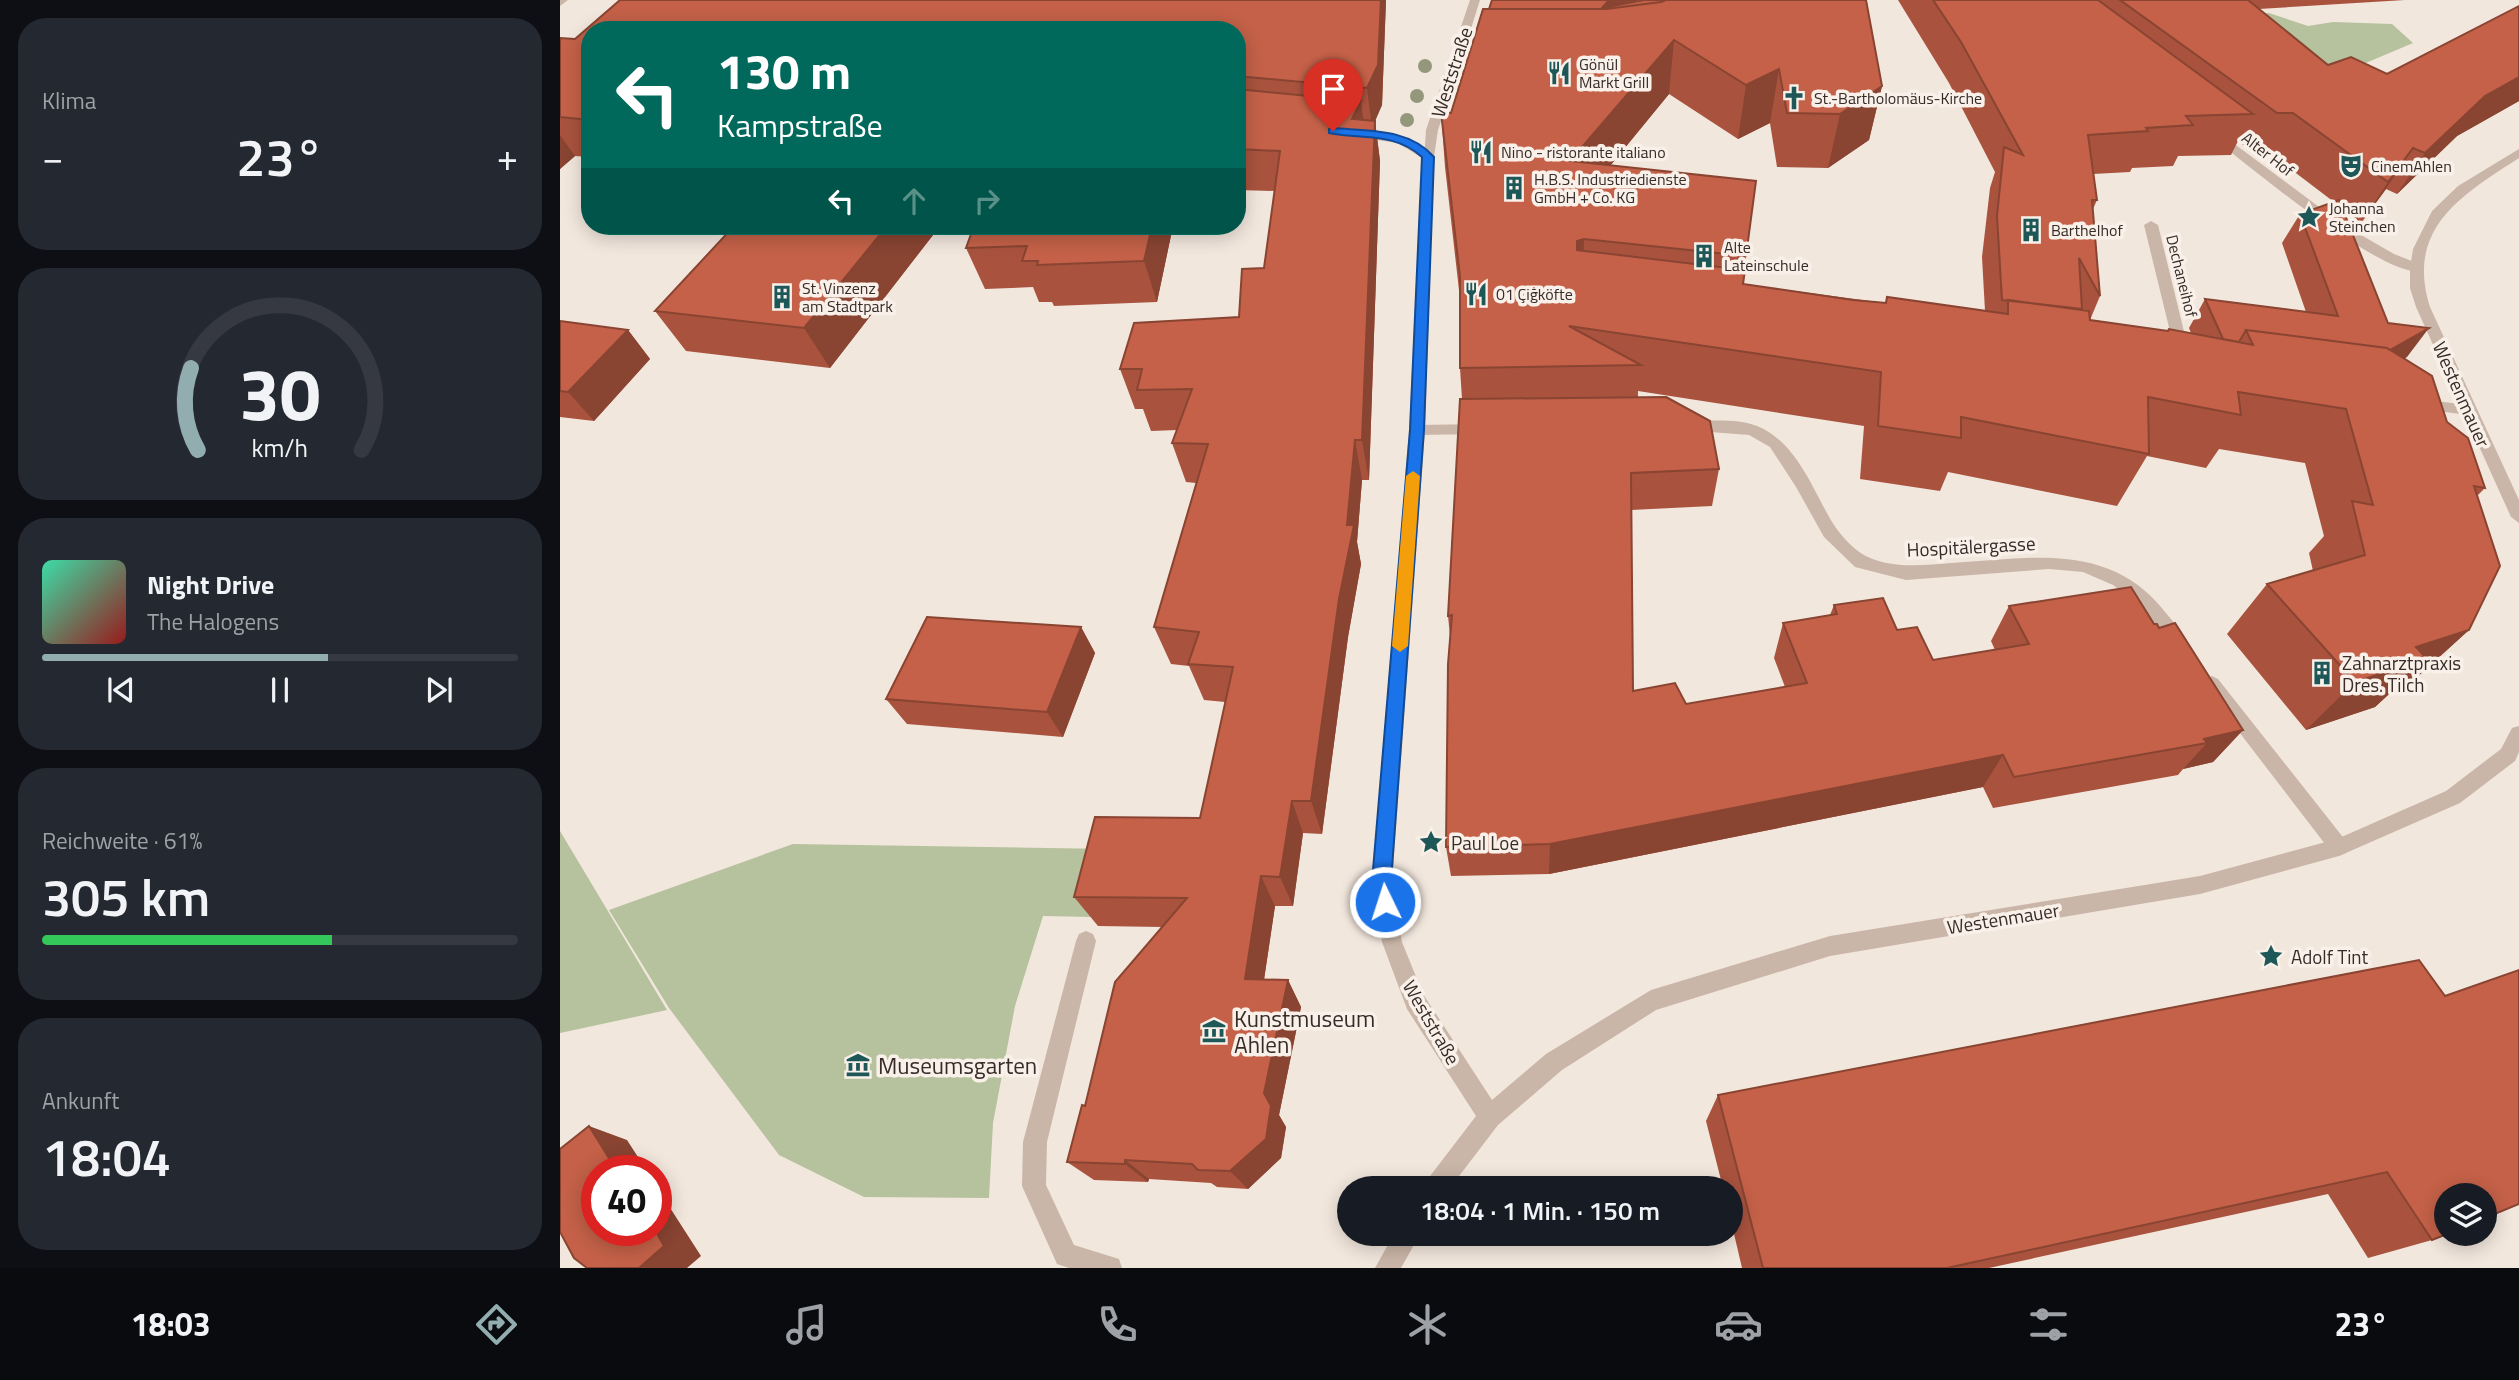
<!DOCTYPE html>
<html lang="de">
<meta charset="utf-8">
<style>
body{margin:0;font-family:"Titillium Web",sans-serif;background:#242831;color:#f1f3f6;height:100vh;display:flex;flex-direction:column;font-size:26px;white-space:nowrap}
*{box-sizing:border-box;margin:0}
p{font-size:23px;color:#9ea1a6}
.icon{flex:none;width:38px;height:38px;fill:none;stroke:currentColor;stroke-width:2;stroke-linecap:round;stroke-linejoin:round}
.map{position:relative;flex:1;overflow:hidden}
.side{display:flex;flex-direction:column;gap:18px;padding:18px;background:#0d0f14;width:560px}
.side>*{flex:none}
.top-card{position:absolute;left:21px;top:21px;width:665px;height:214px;border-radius:28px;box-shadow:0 4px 18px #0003;background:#00695c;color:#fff;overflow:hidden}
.controls{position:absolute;left:1874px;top:1183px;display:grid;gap:14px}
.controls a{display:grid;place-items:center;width:63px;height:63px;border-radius:50%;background:#171b24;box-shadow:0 4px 18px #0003;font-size:35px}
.speed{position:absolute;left:21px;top:1155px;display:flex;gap:14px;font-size:35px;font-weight:700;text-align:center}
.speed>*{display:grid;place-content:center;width:91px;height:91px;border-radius:50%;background:#171b24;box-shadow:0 4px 18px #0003;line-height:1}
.speed .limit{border:10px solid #d22;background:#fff;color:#111}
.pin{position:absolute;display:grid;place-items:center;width:60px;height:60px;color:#fff;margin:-72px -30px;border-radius:50% 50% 50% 0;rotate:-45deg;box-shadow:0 0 7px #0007}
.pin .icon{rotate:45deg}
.me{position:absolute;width:77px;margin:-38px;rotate:356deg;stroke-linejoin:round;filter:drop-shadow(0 0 5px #0008)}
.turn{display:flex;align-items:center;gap:24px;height:147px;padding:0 21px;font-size:32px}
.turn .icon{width:91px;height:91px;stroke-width:2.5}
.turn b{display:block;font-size:49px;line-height:60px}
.lanes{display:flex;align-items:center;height:66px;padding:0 21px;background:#0003;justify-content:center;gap:35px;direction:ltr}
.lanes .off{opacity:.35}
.big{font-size:52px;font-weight:600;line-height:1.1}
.side .card{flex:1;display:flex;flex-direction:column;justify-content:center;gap:10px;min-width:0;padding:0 24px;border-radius:28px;background:#242831}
.side .dial{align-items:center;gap:0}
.dial svg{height:182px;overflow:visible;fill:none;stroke:#363941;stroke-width:7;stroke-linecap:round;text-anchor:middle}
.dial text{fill:#f1f3f6;stroke:none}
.song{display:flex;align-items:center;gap:21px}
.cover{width:84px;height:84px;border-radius:10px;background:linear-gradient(135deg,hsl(160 70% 55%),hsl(0 70% 35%))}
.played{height:7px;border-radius:4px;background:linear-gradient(90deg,#92adaf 60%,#363941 60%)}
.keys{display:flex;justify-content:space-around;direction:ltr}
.heat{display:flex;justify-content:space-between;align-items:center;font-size:38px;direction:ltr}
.charge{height:10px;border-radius:5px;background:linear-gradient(90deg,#34c759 61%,#363941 0)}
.trip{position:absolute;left:777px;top:1176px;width:406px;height:70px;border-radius:35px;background:#171b24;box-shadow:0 4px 18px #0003;font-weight:600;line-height:70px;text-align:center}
.dock{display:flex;height:112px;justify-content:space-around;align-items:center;background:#090b0e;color:#9ea1a6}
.dock .icon{width:49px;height:49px}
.dock .active{color:#92adaf}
.dock b{font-size:32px;color:#f1f3f6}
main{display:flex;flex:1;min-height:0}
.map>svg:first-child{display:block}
.green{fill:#b6c19d}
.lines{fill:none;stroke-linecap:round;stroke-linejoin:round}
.service{fill:#cab6a8;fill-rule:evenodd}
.pedestrian{fill:#cab6a8;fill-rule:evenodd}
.minor{fill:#cab6a8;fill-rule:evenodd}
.tertiary{fill:#cab6a8;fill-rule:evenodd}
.tree{fill:#94977c}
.wall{fill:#a9533e;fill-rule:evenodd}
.shaded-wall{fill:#894432}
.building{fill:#c46148;stroke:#894432;stroke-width:2}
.route{fill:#1a73e8;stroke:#114b97;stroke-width:2}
.slow{fill:#f59e0b}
.labels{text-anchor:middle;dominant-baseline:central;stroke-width:7;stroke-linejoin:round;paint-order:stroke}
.far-poi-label{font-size:16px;fill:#372c28;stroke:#f9f1e9;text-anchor:start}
.far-street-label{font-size:16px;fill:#372c28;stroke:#f9f1e9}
.street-label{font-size:19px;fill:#372c28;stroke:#f9f1e9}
.poi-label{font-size:19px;fill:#372c28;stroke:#f9f1e9;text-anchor:start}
.near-poi-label{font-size:23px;fill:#372c28;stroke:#f9f1e9;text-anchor:start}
</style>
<main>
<section class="side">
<div class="card"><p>Klima</p>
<div class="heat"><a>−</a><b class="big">23°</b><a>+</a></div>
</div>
<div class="card dial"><svg viewBox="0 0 100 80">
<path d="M14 69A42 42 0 1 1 86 69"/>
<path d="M14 69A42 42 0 0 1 11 33" stroke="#92adaf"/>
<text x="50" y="56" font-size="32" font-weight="700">30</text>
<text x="50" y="72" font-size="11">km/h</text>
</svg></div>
<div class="card">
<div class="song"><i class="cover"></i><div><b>Night Drive</b><p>The Halogens</p></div></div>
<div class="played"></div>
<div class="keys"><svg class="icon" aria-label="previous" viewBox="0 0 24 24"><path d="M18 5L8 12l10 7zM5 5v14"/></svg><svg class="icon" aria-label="pause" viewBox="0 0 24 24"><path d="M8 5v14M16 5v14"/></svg><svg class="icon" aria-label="next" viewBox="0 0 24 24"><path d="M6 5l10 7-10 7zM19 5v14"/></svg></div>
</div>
<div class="card"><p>Reichweite · 61%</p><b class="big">305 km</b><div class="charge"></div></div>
<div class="card"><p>Ankunft</p><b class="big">18:04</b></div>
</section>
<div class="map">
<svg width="1959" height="1268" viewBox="0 0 1959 1268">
<rect width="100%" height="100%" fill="#f2e7dd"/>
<path class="green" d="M1709,13l39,13 25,-4 59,2 21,19 -71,30 -102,-57z
M0,831l107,179 -107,23z
M233,844l318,5 -19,68 -49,-1 -28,90 -22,117 -4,75 -125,-1 -85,-42 -110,-147 -60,-98z"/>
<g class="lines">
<path class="service" d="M1591,221l7,4 31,127 -7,5 -7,-5 -31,-127z"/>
<path class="pedestrian" d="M910,0h10l-16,51 28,2 6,3 -6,3 -30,-1 -24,72 -4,27 -2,3h-8l2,-30z
M526,931l7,3 3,7 -49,201 -1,43 28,60 45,14 3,9h-53l-12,-4 -35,-78 1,-44 53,-201 3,-7z"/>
<path class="minor" d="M0,0h8l-8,6z
M1657,131l125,93 52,30 28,11v6c-39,8 -175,-107 -209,-133l-2,-3z
M1859,399l49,6 8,5 -8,5 -54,-7 -3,-4 3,-4z
M1129,421c22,0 48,-3 68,5 36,14 54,58 71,89 8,15 24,35 40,42 26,12 56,8 83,6 80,-5 160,-22 215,50 8,10 16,19 22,30l-3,5h-12l-31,-41 -29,-22 -30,-13 -34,-3 -143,11 -51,-13 -31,-30 -28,-50 -26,-40 -21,-12 -65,-5 -3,-4 3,-4z
M923,424l8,5 -8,5 -66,1 -8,-5 8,-5z
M1652,676l6,3 128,162 3,6 -3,6 -7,3 -7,-3 -126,-164 -3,-5 3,-5z"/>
<path class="tertiary" d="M793,129c29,3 60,5 81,28l-9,273 -33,452 10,60 21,52 69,106 54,-46 105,-64 179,-54 370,-60 137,-37 109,-48 55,-42 11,-21 7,-2v26l-4,9 -55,42 -121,53 -139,38 -370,62 -174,54 -94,60 -64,55 -48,63h-27l4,-8 49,-64 -69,-107 -25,-67 -10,-60 37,-452 13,-272 -24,-15 -49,-7v-6z
M1959,149v9c-57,37 -114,70 -89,149l89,193v23l-8,-6 -95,-210 -6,-19v-20l3,-19 19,-38 26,-25z
M834,1234h26l-19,34h-26z"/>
</g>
<g class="tree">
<circle cx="865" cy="66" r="7"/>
<circle cx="857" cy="96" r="7"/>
<circle cx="847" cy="120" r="7"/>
</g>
<path class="wall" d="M60,0h766l-4,105 -7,16 5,40 -11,319h-7l-5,62 4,22 -13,73 -26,197 -19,-1 -10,73h-18l-11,74h24l13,27 -22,108 7,12 -5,31 -33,31 -31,-2 -6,-4 -62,-4 -1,3 -54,-2 -27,-18 18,-56 77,-179 -64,-1 -24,-29 126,-79 25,-116 -21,-2 -15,-34 -18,-2 -17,-37 42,-144 -10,-1 -14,-39 5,-13 -26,1 -8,-22h-8l-15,-40 119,-52 25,-49 11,-77 -38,-1v-160h-647v127l-15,-1 -15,13v-131l15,1z
M1338,0h507l-146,9 69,56 59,9 132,-68v95l-62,35 -60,58 -11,-5 -25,34 -19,-15 46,115 19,34 -3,1 43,64 38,66 -8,8 -8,134 -54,49 -15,5 -25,23 -69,23 -79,-96 40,-50 46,-13 -4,-18 15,-17 -19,-73 -86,-14 -13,19 -59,-12 -30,50 -169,-34 -8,19 -80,-12 4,-53 -226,-35v6l81,72 -7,37 -81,4 2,181 53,13 99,-17 -11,-29 9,-35 47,-8 4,-10 63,25 36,30 62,-10 -4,-9 18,-35 145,18 5,4 84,102 -30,32 -30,7 -5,6 -185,33 -10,-21 -434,87 -98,2 -5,-29 4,-211 -2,-20 14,-217 -2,-31v-69l-15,-132 -4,-55 10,1 38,-104 147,-8 246,85 -13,54 -41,28 -51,-1 -7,-44 -32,16 -69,-45 -59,72 136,90 -3,28 142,19 2,-6 98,14 -3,-54 8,-69 5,-16 -46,-89zM1678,141l17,13h16l63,48 -34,12 -18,29 24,69 -101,-13 -16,29 2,5 -24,-2 -77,-11 10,-24 -7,-87 4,-9 -4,-26 37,-2 2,-4 41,-2 5,-10 53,-1z
M170,226h210l-110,142 -144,-17 -31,-40 79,-85z
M414,226h199l-16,76 -103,4 -2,-4h-13l-6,-15 -48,2 -19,-41z
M0,321l68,9 22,29 -56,62 -34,-4z
M521,627l14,26 -32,84 -156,-13 -21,-25z
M1859,960l13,280 -64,18 -40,-64 -339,74h-247l-11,-47v-33h-8l-17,-67 12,-26z"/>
<path class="shaded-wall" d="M821,0h5l-4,105 -10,23 -5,-40z
M1049,0h29l-13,14 -23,-6z
M1114,40l-5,54 -100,122 1,-55z
M1219,69l-9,54 -32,16 8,-54z
M1959,77v24l-62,35 -60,58 28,-41 60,-57z
M1322,86l-13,54 -41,28 12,-54z
M801,101l5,40 -14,-22z
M815,121l5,40 -11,319 -7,-40z
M0,135l15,21 -15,13z
M1853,148l-27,41 -25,34 27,-41z
M327,226h53l-110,142 -26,-40z
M592,226h21l-16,76 -13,-41z
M1024,239l-2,54 -7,2 2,-54z
M1869,328l-22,29 -54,31 21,-29z
M68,330l22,29 -56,62 -26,-29z
M795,440l7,40 -5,62 4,22 -13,73 -26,197 -11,-33 36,-276z
M521,627l14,26 -32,84 -16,-25z
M1909,630l-54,49 -15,5 -25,23 -69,23 49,-48 61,-35z
M1683,730l-30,32 -30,7 24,-26 -3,-4z
M1443,755l-20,32 -434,87 1,-30z
M732,801l11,32 -10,73 -13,-29z
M701,876l14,30 -15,100 -15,-27z
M728,980l13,27 -22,108 7,12 -5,31 -33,31 -18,-18 34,-78z
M29,1126l38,14 20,31h-30z
M565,1160l24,19 -1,3 -23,-18z
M96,1186l45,70 -14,12h-48l16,-38h1z"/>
<path class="building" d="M60,0h761l-3,65 -11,23 -130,-12v-46h-647v90l-30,-3v-79l15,1z
M932,0h117l-7,8 42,-8h22l-5,2 -55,7h-117z
M1106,0h200l16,86 -42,28 -53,-1 -8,-44 -33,16 -72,-45 -104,121 186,20 -10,75 -162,-17 -7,2v9l168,20 -2,14 110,16 33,3 1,-6 121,17v-14l81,11 1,9 78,11 1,-2 84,16 -7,-15 141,18 45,28 15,46 21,16 17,50 -11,-2 26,80 -31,64 -53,17 11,12 -72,23 -88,-98 98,-29 -13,-54 21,4 -27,-96 -108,-17 3,23 -93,-18 1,57 -188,-37v21l-83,-12 3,-54 -312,-46 72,39 -181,3v-91l-19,-165 10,1 32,-104h123l55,-7z
M1373,0h165l155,114 -67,2 7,9 -47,3 2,3 -60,4 9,65h-5l8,96 -21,-38 3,51 -80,-9 -5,-84 7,-69 19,8 -62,-113z
M1560,0h128l80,65 23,-8 36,17 132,-68v71l-34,19 -60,57 -12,-5 -25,34 -95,-69h-16z
M677,89l124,12 -9,18 23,2 -13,319h-7l-8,85h7l-15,74 -28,202h-19l-12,76 -19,-1 -16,103 43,1 -24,113 7,13 -5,33 -36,32 -32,-1 -6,-6 -67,-4v4l-58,-2 15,-57 3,1 30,-124 72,-84 -113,-1 21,-80 105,1 33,-151 -45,-3 11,-32 -45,-5 54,-183 -36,-1 20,-54 -55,1 5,-21h-22l14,-46 105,-6 3,-48 22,-1 16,-117 -43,-2z
M1779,200l49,123 41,5 -39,22 -3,-2 -141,-18 -7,12 -16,-3 -18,-40 133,17 -38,-102z
M174,226h153l-83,102 -149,-17z
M414,226h178l-8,35 -107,4 1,-4h-16l5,-15 -61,2z
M0,321l68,9 -60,62 -8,-1z
M1106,397l44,24 9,48 -88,4 2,218 42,-8 11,21 121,-21 -24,-60 54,-9 -3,-9 49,-7 14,32 20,-3 16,33 96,-16 -20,-38 122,-19 23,37h3l2,4 16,-5 68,107 -39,9 3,4 -193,34 -11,-22 -453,89 -104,3 2,-183 4,-49 -4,1 12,-217z
M367,617l154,10 -34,85 -161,-13z
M1859,960l26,36 74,-26v234l-34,14v-23h-39l1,39 -15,6 -45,-68 -440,96h-184l-45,-173z
M29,1126l28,45h-20v59h58l9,16 -25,22h-52l-13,-10 -14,-26v-83z"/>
<path class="route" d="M773,128c35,3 76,0 101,29l-10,273 -33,452 3,20 -2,6 -7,3 -7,-3 -6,-26 38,-452 12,-273c-28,-25 -58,-17 -93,-24v-4z"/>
<path class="slow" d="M853,471l7,5 -12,170 -8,6 -8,-6 14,-170z"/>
<defs>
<g id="restaurant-bare" transform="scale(1.89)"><path d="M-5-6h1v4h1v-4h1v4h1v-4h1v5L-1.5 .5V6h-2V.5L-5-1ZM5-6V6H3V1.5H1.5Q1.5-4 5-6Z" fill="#1e5758" stroke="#f9f1e9" stroke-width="2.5" paint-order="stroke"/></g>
<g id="church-bare" transform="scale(1.89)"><path d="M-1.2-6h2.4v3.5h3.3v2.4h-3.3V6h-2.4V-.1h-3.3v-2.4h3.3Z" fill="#1e5758" stroke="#f9f1e9" stroke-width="2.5" paint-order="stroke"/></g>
<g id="theatre-bare" transform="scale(1.89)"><path d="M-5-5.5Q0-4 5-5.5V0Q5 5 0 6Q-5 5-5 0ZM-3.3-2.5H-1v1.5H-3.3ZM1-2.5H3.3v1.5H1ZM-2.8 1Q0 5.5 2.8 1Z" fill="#1e5758" stroke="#f9f1e9" stroke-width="2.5" paint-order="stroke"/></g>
<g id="building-bare" transform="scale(1.89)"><path d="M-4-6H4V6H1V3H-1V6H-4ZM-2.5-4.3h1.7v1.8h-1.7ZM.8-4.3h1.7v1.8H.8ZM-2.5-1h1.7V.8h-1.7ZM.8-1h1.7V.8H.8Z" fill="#1e5758" stroke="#f9f1e9" stroke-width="2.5" paint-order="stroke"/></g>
<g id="sight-bare" transform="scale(1.89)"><path d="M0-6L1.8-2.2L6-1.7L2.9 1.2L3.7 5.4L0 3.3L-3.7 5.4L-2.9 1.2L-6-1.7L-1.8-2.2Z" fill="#1e5758" stroke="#f9f1e9" stroke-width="2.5" paint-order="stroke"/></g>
<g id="museum-bare" transform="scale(1.89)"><path d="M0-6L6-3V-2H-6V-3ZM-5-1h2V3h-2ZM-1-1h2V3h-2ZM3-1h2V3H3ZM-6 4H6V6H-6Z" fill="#1e5758" stroke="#f9f1e9" stroke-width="2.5" paint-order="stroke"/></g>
</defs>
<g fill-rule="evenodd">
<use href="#restaurant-bare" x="999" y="73"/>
<use href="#church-bare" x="1234" y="98"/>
<use href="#restaurant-bare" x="921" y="152"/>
<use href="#theatre-bare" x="1791" y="166"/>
<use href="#building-bare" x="954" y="188"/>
<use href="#sight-bare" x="1749" y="217"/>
<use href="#building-bare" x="1471" y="230"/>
<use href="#building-bare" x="1144" y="256"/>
<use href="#restaurant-bare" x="916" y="294"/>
<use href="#building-bare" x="222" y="297"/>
<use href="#building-bare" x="1762" y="673"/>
<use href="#sight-bare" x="871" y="842"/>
<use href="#sight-bare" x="1711" y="956"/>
<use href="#museum-bare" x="654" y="1031"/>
<use href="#museum-bare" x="298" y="1065"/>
</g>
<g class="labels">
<g class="far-poi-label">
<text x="1019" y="64">Gönül<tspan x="1019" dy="18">Markt Grill</tspan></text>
<text x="1254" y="98">St.-Bartholomäus-Kirche</text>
<text x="941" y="152">Nino - ristorante italiano</text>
<text x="1811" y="166">CinemAhlen</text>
<text x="974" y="179">H.B.S. Industriedienste<tspan x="974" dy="18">GmbH + Co. KG</tspan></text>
<text x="1769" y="208">Johanna<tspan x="1769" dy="18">Steinchen</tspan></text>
<text x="1491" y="230">Barthelhof</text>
<text x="1164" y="247">Alte<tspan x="1164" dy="18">Lateinschule</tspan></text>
<text x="242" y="288">St. Vinzenz<tspan x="242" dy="18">am Stadtpark</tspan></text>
<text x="936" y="294">01 Çiğköfte</text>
</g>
<g class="far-street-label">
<text transform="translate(1708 154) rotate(38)">Alter Hof</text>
<text transform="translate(1622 276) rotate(76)">Dechaneihof</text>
</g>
<g class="street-label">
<text transform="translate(891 72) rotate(-72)">Weststraße</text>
<text transform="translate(1902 394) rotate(66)">Westenmauer</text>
<text transform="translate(1411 546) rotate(-3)">Hospitälergasse</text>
<text transform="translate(1443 918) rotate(-9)">Westenmauer</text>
<text transform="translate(872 1022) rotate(60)">Weststraße</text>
</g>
<g class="poi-label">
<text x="1782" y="662">Zahnarztpraxis<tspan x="1782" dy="22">Dres. Tilch</tspan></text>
<text x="891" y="842">Paul Loe</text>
<text x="1731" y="956">Adolf Tint</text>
</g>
<g class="near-poi-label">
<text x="674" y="1018">Kunstmuseum<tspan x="674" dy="26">Ahlen</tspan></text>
<text x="318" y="1065">Museumsgarten</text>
</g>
</g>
</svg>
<div class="controls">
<a><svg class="icon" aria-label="layers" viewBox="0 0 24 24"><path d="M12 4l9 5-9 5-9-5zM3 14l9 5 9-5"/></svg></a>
</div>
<div class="speed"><div class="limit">40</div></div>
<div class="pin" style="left:773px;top:131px;background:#d93025"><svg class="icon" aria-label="arrive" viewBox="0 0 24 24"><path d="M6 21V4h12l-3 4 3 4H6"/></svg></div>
<svg class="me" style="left:825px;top:902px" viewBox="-20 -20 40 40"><circle r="17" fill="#1a73e8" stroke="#fff" stroke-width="3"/><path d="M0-11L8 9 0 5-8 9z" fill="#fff"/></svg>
<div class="trip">18:04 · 1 Min. · 150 m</div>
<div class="top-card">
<div class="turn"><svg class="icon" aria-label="left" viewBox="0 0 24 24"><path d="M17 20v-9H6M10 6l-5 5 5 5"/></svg><div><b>130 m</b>Kampstraße</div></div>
<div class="lanes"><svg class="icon" aria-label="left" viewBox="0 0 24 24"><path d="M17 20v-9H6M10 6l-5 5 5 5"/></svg><svg class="icon off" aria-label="ahead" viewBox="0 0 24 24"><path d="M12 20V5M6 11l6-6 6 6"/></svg><svg class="icon off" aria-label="right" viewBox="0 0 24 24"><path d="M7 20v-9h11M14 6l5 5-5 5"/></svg></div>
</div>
</div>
</main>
<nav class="dock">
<b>18:03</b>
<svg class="icon active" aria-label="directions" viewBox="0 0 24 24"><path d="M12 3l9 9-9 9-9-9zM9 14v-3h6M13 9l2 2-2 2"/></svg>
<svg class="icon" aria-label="music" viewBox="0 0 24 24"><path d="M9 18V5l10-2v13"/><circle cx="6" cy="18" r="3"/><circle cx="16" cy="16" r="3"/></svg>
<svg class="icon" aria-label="phone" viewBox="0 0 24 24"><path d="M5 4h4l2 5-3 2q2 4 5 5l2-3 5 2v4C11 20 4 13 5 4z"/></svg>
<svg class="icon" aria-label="climate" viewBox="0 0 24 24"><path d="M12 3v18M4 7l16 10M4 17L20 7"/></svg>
<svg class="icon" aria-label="car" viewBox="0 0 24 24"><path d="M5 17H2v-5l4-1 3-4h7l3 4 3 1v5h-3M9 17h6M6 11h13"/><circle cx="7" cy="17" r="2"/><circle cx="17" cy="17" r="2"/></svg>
<svg class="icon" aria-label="filters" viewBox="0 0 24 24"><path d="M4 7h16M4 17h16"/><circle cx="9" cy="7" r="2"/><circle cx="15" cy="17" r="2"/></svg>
<b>23°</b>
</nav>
